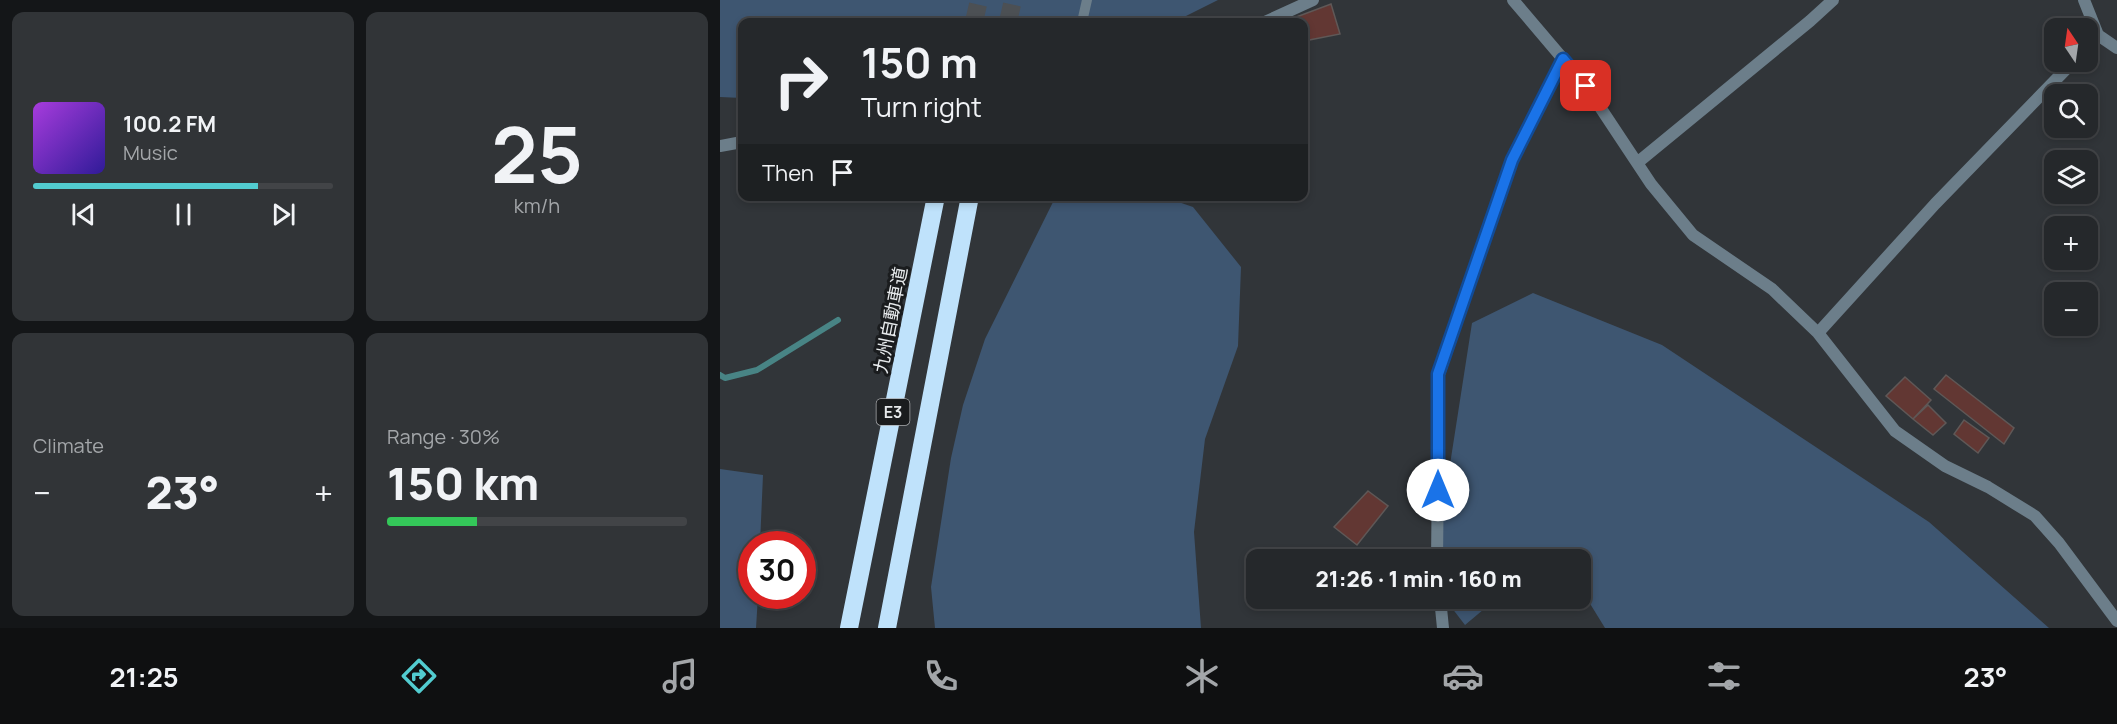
<!DOCTYPE html>
<meta charset="utf-8">
<style>
body{margin:0;font-family:Manrope,"Noto Sans JP",sans-serif;background:#313437;color:#f1f3f6;height:100vh;display:flex;flex-direction:column;font-size:22px;white-space:nowrap}
*{box-sizing:border-box;margin:0}
p{font-size:20px;color:#a3a6a9}
.icon{flex:none;width:33px;height:33px;fill:none;stroke:currentColor;stroke-width:2;stroke-linecap:round;stroke-linejoin:round}
.map{position:relative;flex:1;overflow:hidden}
.drawer{display:flex;flex-direction:column;gap:12px;padding:12px;background:#141618;width:720px}
.drawer>*{flex:none}
.banner{position:absolute;left:18px;top:18px;width:570px;height:183px;border-radius:12px;box-shadow:0 3px 9px #0003,0 0 0 2px #424447;background:#25282b;color:#f1f3f6;overflow:hidden}
.needle{width:39px;rotate:347deg}
.controls{position:absolute;left:1324px;top:18px;display:grid;gap:12px}
.controls a{display:grid;place-items:center;width:54px;height:54px;border-radius:12px;background:#25282b;box-shadow:0 3px 9px #0003,0 0 0 2px #424447;font-size:30px}
.speed{position:absolute;left:18px;top:531px;display:flex;gap:12px;font-size:30px;font-weight:700;text-align:center}
.speed>*{display:grid;place-content:center;width:78px;height:78px;border-radius:50%;background:#25282b;box-shadow:0 3px 9px #0003,0 0 0 2px #424447;line-height:1}
.speed .limit{border:9px solid #d22;background:#fff;color:#111}
.pin{position:absolute;display:grid;place-items:center;width:51px;height:51px;color:#fff;margin:-26px;border-radius:12px;box-shadow:0 3px 9px #0006}
.me{position:absolute;width:66px;margin:-33px;rotate:0deg;stroke-linejoin:round;filter:drop-shadow(0 0 4px #0008)}
.turn{display:flex;align-items:center;gap:21px;height:126px;padding:0 24px;font-size:27px}
.turn .icon{width:78px;height:78px;stroke-width:2.5}
.turn b{display:block;font-size:42px;line-height:51px}
.then{display:flex;align-items:center;height:57px;padding:0 24px;background:#0003;gap:12px;font-size:22px}
.big{font-size:45px;font-weight:800;line-height:1.1}
.drawer .card{flex:1;display:flex;flex-direction:column;justify-content:center;gap:9px;min-width:0;padding:0 21px;border-radius:12px;background:#313437}
.drawer .dial{align-items:center;gap:0}
.dial b{font-size:78px;line-height:1}
.song{display:flex;align-items:center;gap:18px}
.cover{width:72px;height:72px;border-radius:9px;background:linear-gradient(135deg,hsl(280 70% 55%),hsl(250 70% 35%))}
.played{height:6px;border-radius:3px;background:linear-gradient(90deg,#52ccd0 75%,#424447 75%)}
.keys{display:flex;justify-content:space-around;direction:ltr}
.heat{display:flex;justify-content:space-between;align-items:center;font-size:33px;direction:ltr}
.charge{height:9px;border-radius:4px;background:linear-gradient(90deg,#34c759 30%,#424447 0)}
.drawer .tiles{flex:1;display:grid;gap:12px;grid-template-columns:repeat(2,1fr)}
.trip{position:absolute;left:526px;top:549px;width:345px;height:60px;border-radius:12px;background:#25282b;box-shadow:0 3px 9px #0003,0 0 0 2px #424447;font-weight:800;line-height:60px;text-align:center}
.tab-bar{display:flex;height:96px;justify-content:space-around;align-items:center;background:#0f1011;color:#a3a6a9}
.tab-bar .icon{width:42px;height:42px}
.tab-bar .selected{color:#52ccd0}
.tab-bar b{font-size:27px;color:#f1f3f6}
main{display:flex;flex:1;min-height:0}
.map>svg:first-child{display:block}
.green{fill:#3e5671}
.lines{fill:none;stroke-linecap:round;stroke-linejoin:round}
.stream{stroke:#488485;stroke-width:6}
.building{fill:#623733;stroke:#5f5857;stroke-width:1.5}
.highway-tunnel{stroke:#4c5054;stroke-width:18;stroke-dasharray:18 9;stroke-linecap:butt}
.lane{stroke:#6c7e8a;stroke-width:10}
.street{stroke:#6c7e8a;stroke-width:12}
.highway{stroke:#bfe2fb;stroke-width:18}
.route-casing{stroke:#114b97;stroke-width:15}
.route{stroke:#1a73e8;stroke-width:10}
.labels{text-anchor:middle;dominant-baseline:central;stroke-width:6;stroke-linejoin:round;paint-order:stroke}
.shield{fill:#1a1c1e;stroke:#aaacae;stroke-width:1.5}
.shield-label{font-size:16px;font-weight:bold;fill:#e7eaec}
.street-label{font-size:18px;fill:#e7eaec;stroke:#1a1c1e}
</style>
<main>
<section class="drawer">
<div class="tiles">
<div class="card">
<div class="song"><i class="cover"></i><div><b>100.2 FM</b><p>Music</p></div></div>
<div class="played"></div>
<div class="keys"><svg class="icon" aria-label="previous" viewBox="0 0 24 24"><path d="M18 5L8 12l10 7zM5 5v14"/></svg><svg class="icon" aria-label="pause" viewBox="0 0 24 24"><path d="M8 5v14M16 5v14"/></svg><svg class="icon" aria-label="next" viewBox="0 0 24 24"><path d="M6 5l10 7-10 7zM19 5v14"/></svg></div>
</div>
<div class="card dial"><b>25</b><p>km/h</p></div>
<div class="card"><p>Climate</p>
<div class="heat"><a>−</a><b class="big">23°</b><a>+</a></div>
</div>
<div class="card"><p>Range · 30%</p><b class="big">150 km</b><div class="charge"></div></div>
</div>
</section>
<div class="map">
<svg width="1397" height="628" viewBox="0 0 1397 628">
<rect width="100%" height="100%" fill="#313539"/>
<path class="green" d="M0,0h498l-44,22h-432v76l-22,-1z
M336,196l108,1 29,10 48,60 -3,79 -33,93 -11,93 7,96h-266l-4,-41 20,-129 12,-53 22,-66z
M813,293l129,52 267,177 120,106h-444l-24,-39v-29l-17,-1 -4,-4 -7,5h-115l4,-44 30,-193z
M0,469l43,6 -3,69h-8v52h6l-2,32h-36z
M725,599h51l-31,26z"/>
<g class="lines">
<path class="stream" d="M0,375l5,3 32,-8 81,-50"/>
</g>
<path class="building" d="M611,4l9,30 -36,7v-19h-12l-1,-3z
M1226,375l68,53 -10,16 -70,-55z
M1185,377l26,23 -18,19 -27,-23z
M1208,405l18,18 -13,12 -20,-16z
M1244,420l25,18 -11,15 -24,-19z
M648,491l20,15 -31,39 -23,-18z"/>
<g class="lines">
<path class="highway-tunnel" d="M254,22l5,-22
M288,22l5,-22"/>
<path class="lane" d="M362,22l5,-22"/>
<path class="street" d="M793,0l73,86 65,98 42,51 79,54 46,44 77,98 50,35 43,21 47,29 24,27 58,78
M1364,0l14,35 19,13
M545,22l48,-22
M1368,46l10,-11
M0,146l22,-4
M917,163l173,-142 23,-21
M1098,333l117,-129 138,-142
M717,560l2,-186 73,-214 51,-101
M720,598l3,30"/>
<path class="highway" d="M129,628l87,-432
M167,628l83,-432"/>
</g>
<g class="lines">
<g class="route-casing">
<path id="route" d="M718,490v-116l74,-214 51,-101 23,27"/>
</g>
<use href="#route" class="route"/>
</g>
<g class="labels">
<rect class="shield" x="156.5" y="399" width="33" height="26" rx="4.5"/>
<g class="shield-label">
<text x="173" y="412">E3</text>
</g>
<g class="street-label">
<text transform="translate(170 320) rotate(-79)">九州自動車道</text>
</g>
</g>
</svg>
<div class="controls">
<a><svg class="needle" viewBox="-14 -14 28 28"><path d="M0-13l5 13h-10z" fill="#e53935"/><path d="M0 13l5-13h-10z" fill="#a3a6a9"/></svg></a>
<a><svg class="icon" aria-label="search" viewBox="0 0 24 24"><circle cx="10" cy="10" r="6"/><path d="M15 15l6 6"/></svg></a>
<a><svg class="icon" aria-label="layers" viewBox="0 0 24 24"><path d="M12 4l9 5-9 5-9-5zM3 14l9 5 9-5"/></svg></a>
<a>+</a>
<a>−</a>
</div>
<div class="speed"><div class="limit">30</div></div>
<div class="pin" style="left:866px;top:86px;background:#d93025"><svg class="icon" aria-label="arrive" viewBox="0 0 24 24"><path d="M6 21V4h12l-3 4 3 4H6"/></svg></div>
<svg class="me" style="left:718px;top:490px" viewBox="-20 -20 40 40"><circle r="19" fill="#fff"/><path d="M0-13L10 11 0 6-10 11z" fill="#1a73e8"/></svg>
<div class="trip">21:26 · 1 min · 160 m</div>
<div class="banner">
<div class="turn"><svg class="icon" aria-label="right" viewBox="0 0 24 24"><path d="M7 20v-9h11M14 6l5 5-5 5"/></svg><div><b>150 m</b>Turn right</div></div>
<div class="then">Then<svg class="icon" aria-label="arrive" viewBox="0 0 24 24"><path d="M6 21V4h12l-3 4 3 4H6"/></svg></div>
</div>
</div>
</main>
<nav class="tab-bar">
<b>21:25</b>
<svg class="icon selected" aria-label="directions" viewBox="0 0 24 24"><path d="M12 3l9 9-9 9-9-9zM9 14v-3h6M13 9l2 2-2 2"/></svg>
<svg class="icon" aria-label="music" viewBox="0 0 24 24"><path d="M9 18V5l10-2v13"/><circle cx="6" cy="18" r="3"/><circle cx="16" cy="16" r="3"/></svg>
<svg class="icon" aria-label="phone" viewBox="0 0 24 24"><path d="M5 4h4l2 5-3 2q2 4 5 5l2-3 5 2v4C11 20 4 13 5 4z"/></svg>
<svg class="icon" aria-label="climate" viewBox="0 0 24 24"><path d="M12 3v18M4 7l16 10M4 17L20 7"/></svg>
<svg class="icon" aria-label="car" viewBox="0 0 24 24"><path d="M5 17H2v-5l4-1 3-4h7l3 4 3 1v5h-3M9 17h6M6 11h13"/><circle cx="7" cy="17" r="2"/><circle cx="17" cy="17" r="2"/></svg>
<svg class="icon" aria-label="filters" viewBox="0 0 24 24"><path d="M4 7h16M4 17h16"/><circle cx="9" cy="7" r="2"/><circle cx="15" cy="17" r="2"/></svg>
<b>23°</b>
</nav>
